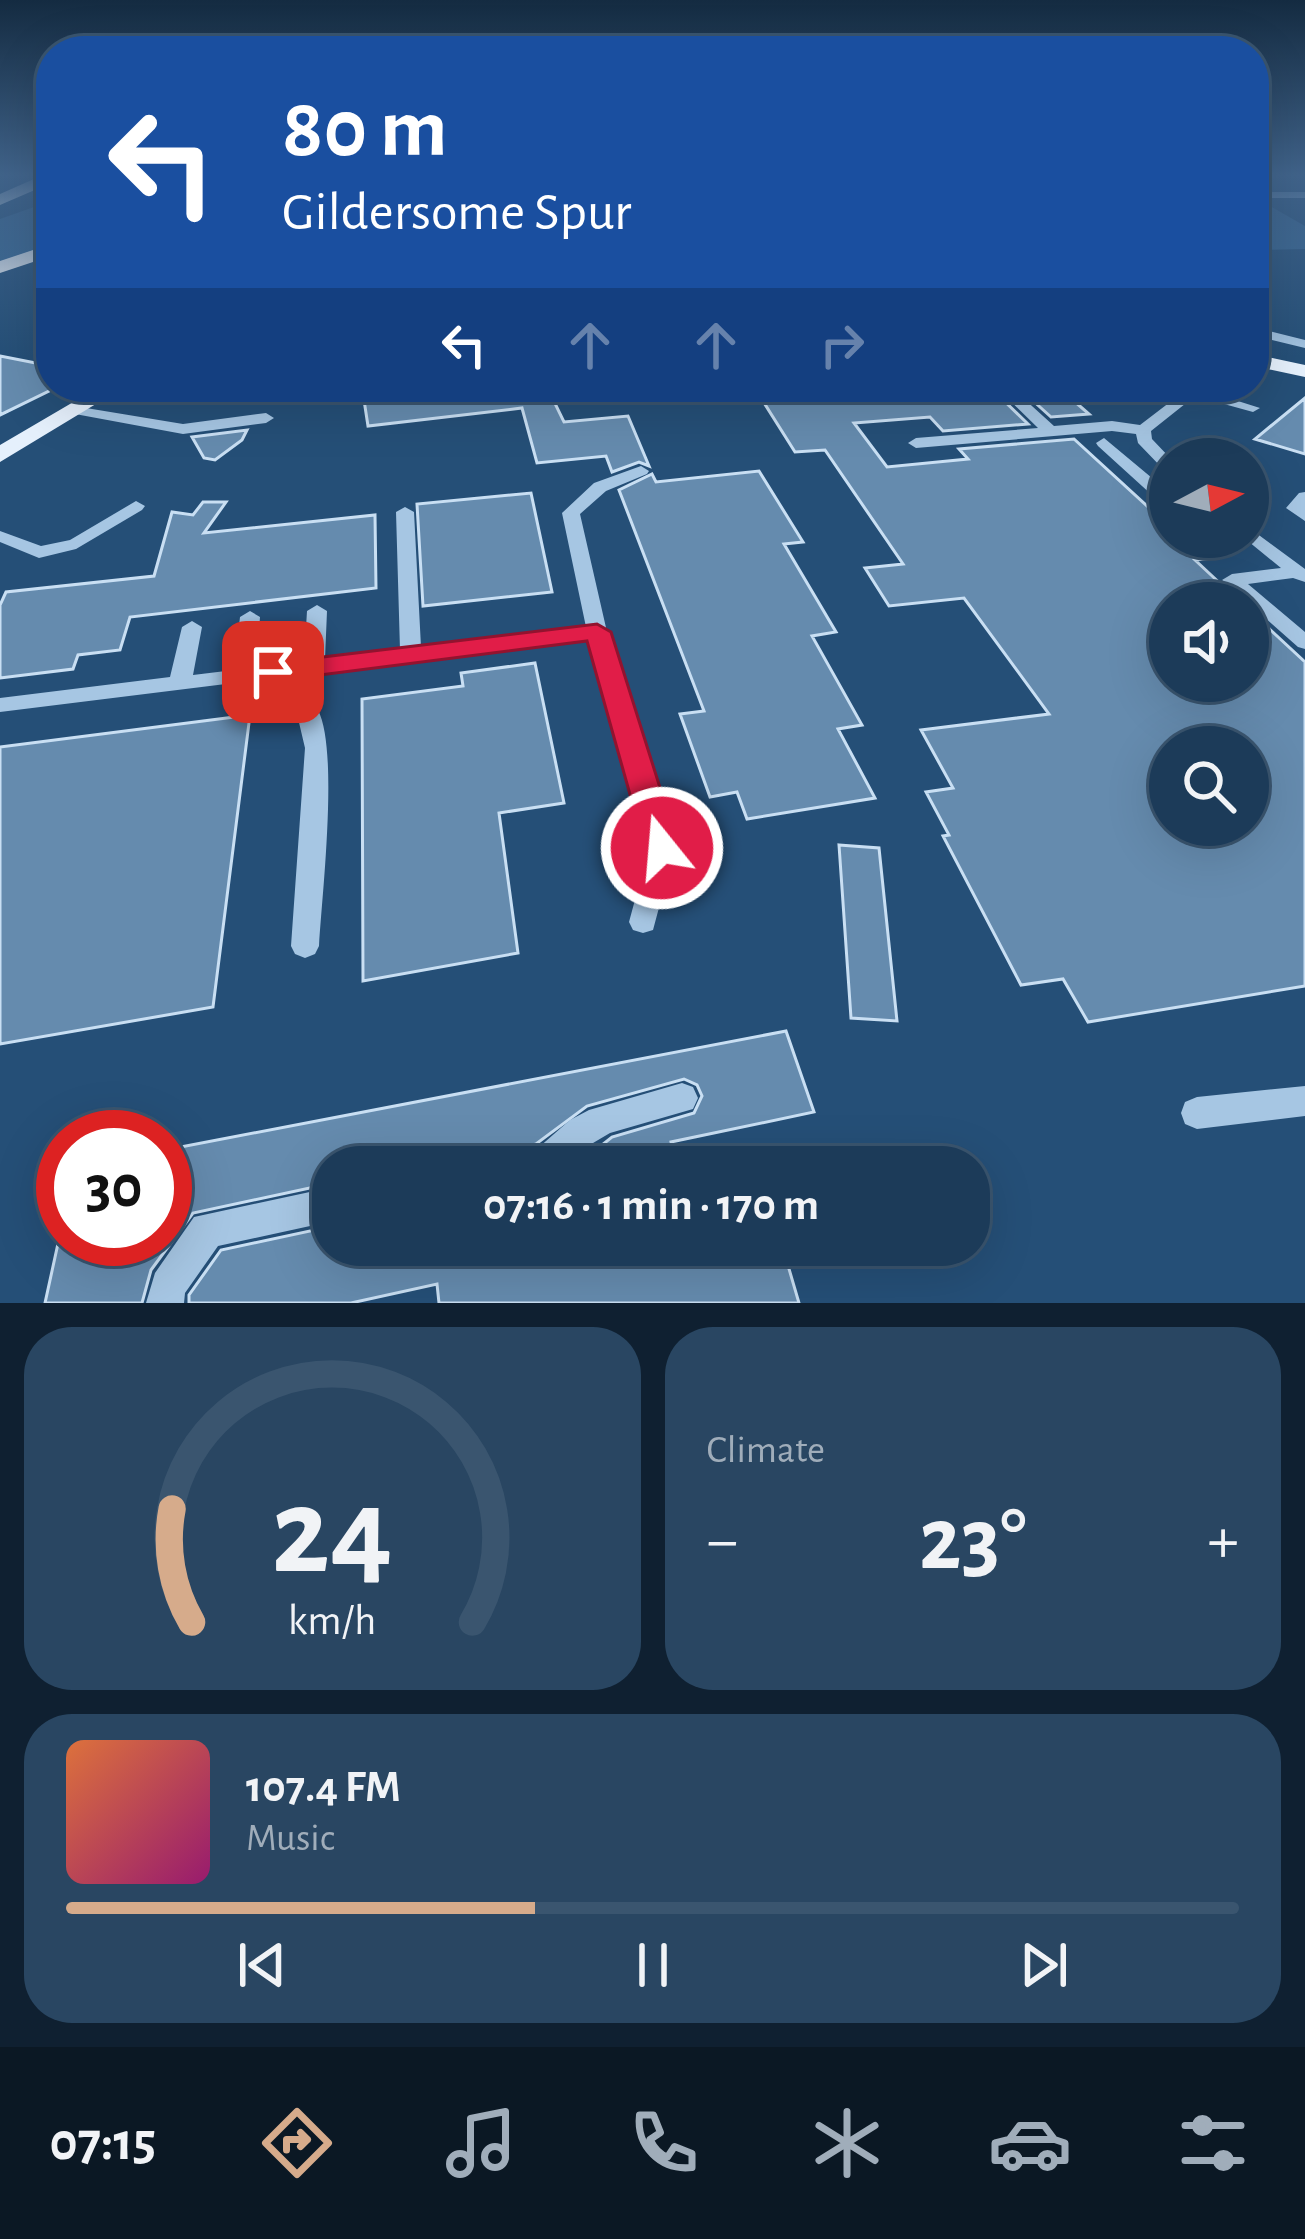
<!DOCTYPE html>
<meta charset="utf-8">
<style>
body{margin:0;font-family:"Alegreya Sans",sans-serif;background:#294662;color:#f1f3f6;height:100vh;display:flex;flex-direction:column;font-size:45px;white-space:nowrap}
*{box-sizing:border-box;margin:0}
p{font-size:39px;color:#a0adba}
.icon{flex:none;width:66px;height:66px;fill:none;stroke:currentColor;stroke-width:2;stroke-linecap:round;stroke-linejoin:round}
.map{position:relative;height:1303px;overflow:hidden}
.sheet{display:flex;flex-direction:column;gap:24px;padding:24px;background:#0f2031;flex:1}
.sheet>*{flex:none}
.hud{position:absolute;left:36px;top:36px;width:1233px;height:366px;border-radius:48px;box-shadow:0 12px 48px #0002,0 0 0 3px #3a556f;background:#1a4fa0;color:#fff;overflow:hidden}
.needle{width:78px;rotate:83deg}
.controls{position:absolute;left:1149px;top:438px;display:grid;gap:24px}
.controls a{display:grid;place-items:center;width:120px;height:120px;border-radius:50%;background:#1c3b59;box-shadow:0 12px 48px #0002,0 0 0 3px #3a556f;font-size:60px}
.speed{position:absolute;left:36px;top:1110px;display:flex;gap:24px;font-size:60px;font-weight:700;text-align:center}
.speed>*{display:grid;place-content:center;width:156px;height:156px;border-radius:50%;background:#1c3b59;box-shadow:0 12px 48px #0002,0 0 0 3px #3a556f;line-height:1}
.speed .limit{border:18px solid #d22;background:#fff;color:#111}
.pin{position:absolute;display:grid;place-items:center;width:102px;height:102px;color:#fff;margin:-51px;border-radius:24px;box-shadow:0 6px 18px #0006}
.me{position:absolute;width:132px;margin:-66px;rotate:343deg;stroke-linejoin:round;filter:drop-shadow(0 0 9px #0008)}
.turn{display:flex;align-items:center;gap:42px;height:252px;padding:0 48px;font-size:54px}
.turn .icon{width:156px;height:156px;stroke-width:2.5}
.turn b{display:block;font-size:84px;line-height:102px}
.lanes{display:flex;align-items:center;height:114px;padding:0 48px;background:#0003;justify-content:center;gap:60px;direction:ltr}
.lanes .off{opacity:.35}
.big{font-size:90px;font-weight:700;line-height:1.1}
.sheet .card{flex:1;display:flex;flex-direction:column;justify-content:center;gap:18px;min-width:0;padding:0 42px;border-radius:48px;background:#294662}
.sheet .dial{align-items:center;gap:0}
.dial svg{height:312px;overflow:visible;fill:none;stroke:#3a556f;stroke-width:7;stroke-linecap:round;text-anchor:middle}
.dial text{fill:#f1f3f6;stroke:none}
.song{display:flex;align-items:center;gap:36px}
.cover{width:144px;height:144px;border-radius:18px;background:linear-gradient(135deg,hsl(20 70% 55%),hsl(320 70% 35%))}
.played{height:12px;border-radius:6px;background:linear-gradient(90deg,#d6ab8b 40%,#3a556f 40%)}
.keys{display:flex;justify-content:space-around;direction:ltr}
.heat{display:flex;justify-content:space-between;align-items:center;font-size:66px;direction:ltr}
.sheet .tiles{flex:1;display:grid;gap:24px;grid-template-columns:1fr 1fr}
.card:last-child{grid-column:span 2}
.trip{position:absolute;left:312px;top:1146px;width:678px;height:120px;border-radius:48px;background:#1c3b59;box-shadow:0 12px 48px #0002,0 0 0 3px #3a556f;font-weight:700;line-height:120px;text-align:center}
.dock{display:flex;height:192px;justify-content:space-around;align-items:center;background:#0b1824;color:#a0adba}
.dock .icon{width:84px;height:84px}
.dock .selected{color:#d6ab8b}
.dock b{font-size:54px;color:#f1f3f6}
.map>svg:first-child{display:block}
.green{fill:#386995}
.building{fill:#658bae;stroke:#c9dff3;stroke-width:3;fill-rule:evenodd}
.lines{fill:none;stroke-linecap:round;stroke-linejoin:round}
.minor{fill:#a6c6e3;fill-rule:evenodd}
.major{fill:#e5f0fc;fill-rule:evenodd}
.highway{fill:#fff;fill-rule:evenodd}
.route{fill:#e11d48;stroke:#92132f;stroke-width:3}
</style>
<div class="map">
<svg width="1305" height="1303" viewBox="0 0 1305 1303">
<rect width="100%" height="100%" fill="#254f77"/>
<path class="green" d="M1254,197l51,29v23l-51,1z
M51,201v45l-51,17v-44z"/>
<path class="building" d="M0,356l51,10v24l-51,25z
M362,387h185l17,35 64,-6 21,50 -10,-4 -27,10 -6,-16 -69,7 -15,-55 -154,18z
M754,387h118l1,13 120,-10 35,34 -85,7 -13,-14 -76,6 33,44 81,-8 -9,-10 115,-10 96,88v10h11l24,22 -10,1 46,43h-71v78h78v-72l57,53v324l-217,36 -25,-43 -42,6 -78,-149 6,-1 -23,-43 27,-4 -32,-58 128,-16 -85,-116 -75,8 -24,-38 38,-4 -78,-114 -30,2zM1170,747h78v78h-78z
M1058,387l31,27 -38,3 -32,-29z
M1305,398v56l-50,-15z
M247,430l-5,10 -27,20 -11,-2 -12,-21z
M759,471l44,71 -19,2 52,88 -24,4 50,89 -24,4 37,69 -128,21 -10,-27 -27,5 -30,-83 24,-3 -85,-221 33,-16 4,8z
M531,493l21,99 -129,14 -6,-102z
M203,502h23l-22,31 171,-18 1,73 -246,29 -10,33 -42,5 -5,14 -73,9v-73l6,-13 148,-16 18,-64 21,3z
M535,663l29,140 -65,10 19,140 -155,28 -1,-282 101,-13 -2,-13z
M250,715l-37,292 -213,37v-297z
M839,845l40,3 18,173 -46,-3z
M786,1031l28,81 -143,30 6,25h-103l38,-30 82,-24 8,-17 -5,-11 -13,-6 -97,27 -51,38 -21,7 -8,16h-174v16l-140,30 -42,57 -9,33h-97l14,-64h106v-89z
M333,1226v19h355l2,17 92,-17 17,58h-360l-2,-19 -86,19h-162v-8l32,-45z"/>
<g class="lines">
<path class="minor" d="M1254,192h51v6h-51z
M51,324v15l-17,-6z
M1269,331l36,9v8l-33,-8 -18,16v-12z
M642,387h14l8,14 -2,3h-10z
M996,387h15l43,39 58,-5 28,4 34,-26 -31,-12h23l17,5 6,-5h16l-2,3 57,18 -7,4 -58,-16 -44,35 1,8 19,20 -1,13 -6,-2 -26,-27 -2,-9 -24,-3 -196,17 -8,-5 8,-5 122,-10z
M80,407l103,17 83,-11 8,5 -8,5 -83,11 -108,-20v-6z
M1104,438l66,55v14l-6,-1 -66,-60 -2,-3z
M641,466l8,5 -2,3 -41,17 -26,23 27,118 68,216 -22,82 -10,3 -10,-3 -4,-8 20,-74 -60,-209 -302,38c9,15 25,22 31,33 21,41 4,184 1,236l-4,8 -10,4 -10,-4 -4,-8 14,-198 -8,-34 -18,-13 -13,-22 -266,33v-14l170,-21 12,-50 10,-6 10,6 -9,48 41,-5 6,-53 10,-6 10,6 -4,50 48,-6 3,-50 10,-6 10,6 -2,48 75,-9 -4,-138 9,-5 9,5 7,135 165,-20 -24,-114 32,-30z
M1305,492v29l-19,-13 13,-15z
M136,501l9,5 -3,4 -66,39 -37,9 -39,-16v-11l41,15 29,-6z
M1248,527l57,42v13l-12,-4 -45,6 57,48v17l-7,-2 -76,-67 10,-6 49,-6 -38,-31h5z
M682,1083l11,4 5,11 -5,11 -83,24 -17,10 -25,24h-57l5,-12 22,-7 32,-28 19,-10z
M1305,1086v30l-108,13 -12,-5 -4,-11 4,-11 12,-5z
M333,1187v34l-115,25 -33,47 -1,10h-38l9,-30 39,-56z"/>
<path class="major" d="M1254,354l51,11v12l-51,-11z
M99,387h25l-124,75v-17z"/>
<path class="highway" d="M43,175h8v8l-51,22v-11z
M51,244v12l-51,17v-12z"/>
</g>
<linearGradient id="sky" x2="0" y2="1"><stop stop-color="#142b41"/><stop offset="0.49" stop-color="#40638a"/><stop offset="1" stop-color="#40638a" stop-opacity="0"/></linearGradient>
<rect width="1305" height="357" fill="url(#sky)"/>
<path class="route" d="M597,624l14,8 68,216 -5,9 -12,4 -12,-4 -5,-9 -58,-207 -314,40 -14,-9 14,-9z"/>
</svg>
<div class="controls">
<a><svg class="needle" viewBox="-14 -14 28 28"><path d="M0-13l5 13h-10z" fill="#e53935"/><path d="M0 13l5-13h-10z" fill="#a0adba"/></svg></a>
<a><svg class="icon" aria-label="sound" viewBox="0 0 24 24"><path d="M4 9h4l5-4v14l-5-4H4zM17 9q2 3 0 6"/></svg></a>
<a><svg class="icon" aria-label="search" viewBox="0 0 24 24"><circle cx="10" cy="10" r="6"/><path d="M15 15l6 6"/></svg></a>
</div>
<div class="speed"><div class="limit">30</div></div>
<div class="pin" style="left:273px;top:672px;background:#d93025"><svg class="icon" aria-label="arrive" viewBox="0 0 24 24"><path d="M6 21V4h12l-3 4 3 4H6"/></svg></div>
<svg class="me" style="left:662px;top:848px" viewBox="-20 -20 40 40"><circle r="17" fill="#e11d48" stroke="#fff" stroke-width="3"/><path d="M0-11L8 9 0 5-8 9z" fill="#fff"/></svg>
<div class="trip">07:16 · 1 min · 170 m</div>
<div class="hud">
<div class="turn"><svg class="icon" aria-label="left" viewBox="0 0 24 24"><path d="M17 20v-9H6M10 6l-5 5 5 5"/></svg><div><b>80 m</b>Gildersome Spur</div></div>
<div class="lanes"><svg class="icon" aria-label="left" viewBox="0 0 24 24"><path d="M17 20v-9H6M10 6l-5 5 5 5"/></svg><svg class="icon off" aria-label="ahead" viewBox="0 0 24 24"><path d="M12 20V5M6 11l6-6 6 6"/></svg><svg class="icon off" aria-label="ahead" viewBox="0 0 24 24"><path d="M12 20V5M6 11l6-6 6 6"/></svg><svg class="icon off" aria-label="right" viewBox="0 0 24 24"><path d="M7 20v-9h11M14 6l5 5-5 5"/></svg></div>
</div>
</div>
<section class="sheet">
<div class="tiles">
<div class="card dial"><svg viewBox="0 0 100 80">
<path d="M14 69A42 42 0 1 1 86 69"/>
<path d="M14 69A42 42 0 0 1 9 40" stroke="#d6ab8b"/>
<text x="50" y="56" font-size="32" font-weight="700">24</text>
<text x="50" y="72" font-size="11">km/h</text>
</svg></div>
<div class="card"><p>Climate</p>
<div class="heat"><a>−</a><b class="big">23°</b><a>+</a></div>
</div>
<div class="card">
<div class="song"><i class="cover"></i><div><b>107.4 FM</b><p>Music</p></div></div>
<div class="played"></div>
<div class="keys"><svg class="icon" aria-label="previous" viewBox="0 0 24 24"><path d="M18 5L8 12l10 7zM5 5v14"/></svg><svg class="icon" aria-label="pause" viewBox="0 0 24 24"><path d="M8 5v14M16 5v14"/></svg><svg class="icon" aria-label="next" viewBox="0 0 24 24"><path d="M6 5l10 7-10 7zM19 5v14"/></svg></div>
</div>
</div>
</section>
<nav class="dock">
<b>07:15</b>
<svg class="icon selected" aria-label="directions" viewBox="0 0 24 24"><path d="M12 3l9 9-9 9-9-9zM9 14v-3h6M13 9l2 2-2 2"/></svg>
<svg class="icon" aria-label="music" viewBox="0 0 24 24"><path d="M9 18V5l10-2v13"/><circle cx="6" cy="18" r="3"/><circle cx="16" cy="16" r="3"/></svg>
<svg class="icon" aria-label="phone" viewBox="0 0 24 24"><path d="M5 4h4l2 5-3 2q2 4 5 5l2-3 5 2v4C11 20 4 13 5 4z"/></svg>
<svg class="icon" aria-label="climate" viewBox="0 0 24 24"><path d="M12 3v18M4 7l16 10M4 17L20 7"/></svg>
<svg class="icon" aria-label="car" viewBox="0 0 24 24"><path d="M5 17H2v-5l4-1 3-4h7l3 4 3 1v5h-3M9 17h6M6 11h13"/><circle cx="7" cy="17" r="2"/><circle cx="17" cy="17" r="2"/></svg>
<svg class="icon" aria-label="filters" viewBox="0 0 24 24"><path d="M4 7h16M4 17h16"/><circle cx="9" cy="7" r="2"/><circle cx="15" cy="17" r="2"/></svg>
</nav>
